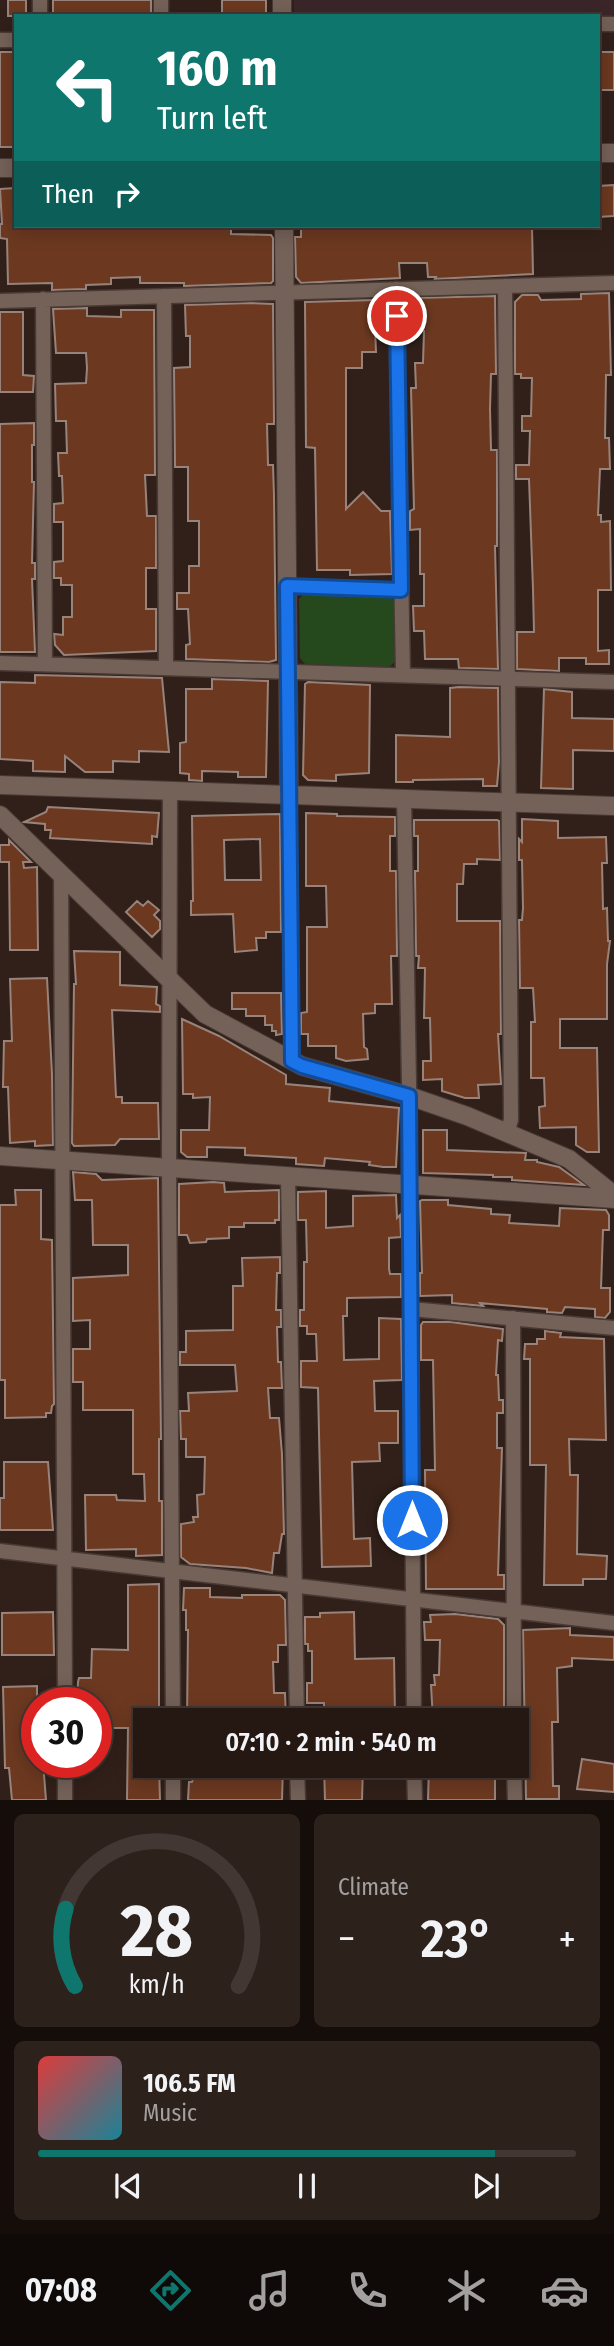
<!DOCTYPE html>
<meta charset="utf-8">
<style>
body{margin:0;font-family:"Fira Sans Condensed",sans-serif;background:#2d211c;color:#f1f3f6;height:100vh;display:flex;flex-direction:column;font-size:26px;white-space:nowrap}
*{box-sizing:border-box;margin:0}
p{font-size:23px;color:#a3a0a0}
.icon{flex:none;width:38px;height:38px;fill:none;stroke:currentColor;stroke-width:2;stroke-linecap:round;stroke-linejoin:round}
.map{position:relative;height:1800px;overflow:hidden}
.panel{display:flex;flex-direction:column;gap:14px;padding:14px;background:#140d0a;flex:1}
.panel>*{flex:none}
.hud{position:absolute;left:14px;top:14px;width:586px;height:214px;border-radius:0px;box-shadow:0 4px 18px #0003,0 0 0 2px #423733;background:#0f766e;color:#fff;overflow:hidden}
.speed{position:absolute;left:21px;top:1687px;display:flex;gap:14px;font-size:35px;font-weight:700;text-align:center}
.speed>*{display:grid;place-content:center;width:91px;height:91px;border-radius:50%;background:#251813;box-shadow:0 4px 18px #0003,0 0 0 2px #423733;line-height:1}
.speed .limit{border:10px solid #d22;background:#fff;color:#111}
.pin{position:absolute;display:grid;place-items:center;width:60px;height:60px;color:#fff;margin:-30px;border:4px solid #fff;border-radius:50%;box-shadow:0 2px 7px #0007}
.me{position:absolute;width:77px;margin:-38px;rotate:0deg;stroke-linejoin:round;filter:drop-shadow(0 0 5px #0008)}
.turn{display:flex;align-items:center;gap:24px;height:147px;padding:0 28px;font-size:32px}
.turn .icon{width:91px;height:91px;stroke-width:2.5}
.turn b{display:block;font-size:49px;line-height:60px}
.then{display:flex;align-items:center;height:66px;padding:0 28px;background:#0003;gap:14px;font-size:26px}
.big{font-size:52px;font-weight:600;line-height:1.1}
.panel .card{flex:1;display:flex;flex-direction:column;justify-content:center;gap:10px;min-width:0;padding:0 24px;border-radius:10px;background:#2d211c}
.panel .dial{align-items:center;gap:0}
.dial svg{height:182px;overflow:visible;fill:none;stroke:#423733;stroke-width:7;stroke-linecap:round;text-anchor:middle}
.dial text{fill:#f1f3f6;stroke:none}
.song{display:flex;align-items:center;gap:21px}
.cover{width:84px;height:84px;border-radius:10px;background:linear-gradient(135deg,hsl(0 70% 55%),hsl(190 70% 35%))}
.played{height:7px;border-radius:4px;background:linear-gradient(90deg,#0f766e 85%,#423733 85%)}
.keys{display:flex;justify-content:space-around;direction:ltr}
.heat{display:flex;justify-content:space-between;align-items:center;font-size:38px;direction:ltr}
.panel .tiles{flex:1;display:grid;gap:14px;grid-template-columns:1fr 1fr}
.card:last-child{grid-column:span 2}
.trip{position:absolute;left:133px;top:1708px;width:396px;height:70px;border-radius:0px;background:#251813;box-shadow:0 4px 18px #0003,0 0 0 2px #423733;font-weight:600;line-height:70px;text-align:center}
.menu{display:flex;height:112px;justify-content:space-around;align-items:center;background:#0f0a08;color:#a3a0a0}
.menu .icon{width:49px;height:49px}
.menu .active{color:#0f766e}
.menu b{font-size:32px;color:#f1f3f6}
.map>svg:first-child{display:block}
.education{fill:#3a2628}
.green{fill:#25481c}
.building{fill:#6c3820;stroke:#98837b;stroke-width:2;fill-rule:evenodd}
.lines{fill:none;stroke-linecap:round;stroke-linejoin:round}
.minor-casing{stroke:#483a35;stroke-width:17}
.tertiary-casing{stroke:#483a35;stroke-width:20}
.minor{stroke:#746158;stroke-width:14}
.tertiary{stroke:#746158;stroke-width:18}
.route-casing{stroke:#114b97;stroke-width:18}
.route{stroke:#1a73e8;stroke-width:12}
</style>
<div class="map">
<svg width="614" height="1800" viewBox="0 0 614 1800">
<rect width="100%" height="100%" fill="#312019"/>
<path class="education" d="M294,0h320v13l-3,4h-12l-305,-1z"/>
<path class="green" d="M305,593l84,3 6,5 1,60 -7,6 -84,-3 -5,-6 -1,-59z"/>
<path class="building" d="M8,0h18v16h-18z
M53,0h98v16h-98z
M222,0h44v16h-44z
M0,52h16l-3,95h-13z
M598,52h16v38h-16z
M614,185v31l-16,1v-31z
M15,188l1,38h215v8l40,1 2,3v43l-2,2 -87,3v-3h-44v-6l-29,1v6l-25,1v4l-34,1v-7l-44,1 -1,-45 -7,-1v-14h2l-2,-35z
M425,226h107l1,48 -98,5 1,-2h-8l-1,-14h-28l1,15 -99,5 -5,-6 -1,-40h6v-8l124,-1z
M609,293l2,82h-5l-1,63h4l1,31h-10l-2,46h3v7l9,-1 1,69h-13v61l11,-1v14h-23v-6h-27v13l-42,-2v-37h17l-1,-43 -4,-110h-13v-14h13l1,-34h-8v-15h9l1,-38h-11v-4h-6v-72l7,-7h16l3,5 40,-1v-5z
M495,296l1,78h-5l-1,35 1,41h6v96h-2l3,123 -39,-1 -1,-9h-33l-1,-28h-10l-1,-25h11v-32h-4v-45l-10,1v-19l4,-2 -3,-121h5l-1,-25h8l1,-32h-15v-18h-3v-7l8,-8z
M374,300l2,52h-14v16h-16v141l17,-17 18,19h9l2,63 -42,1v-5h-33l-2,-122 -9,-1 -1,-145z
M251,303l22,1 1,120h-7l1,41h5l1,31 2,164 -7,2 -83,-3v-14l4,-1 -2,-35h-11v-16h12v-27h10v-45h-11v-54h-13l-1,-99 16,-1v-31h-4l-1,-31z
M87,308v8l34,1v-7h33l1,165h-10l2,41h9v52h-10v41h10v42l-92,4 -9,-10 -1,-11 9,1v-18h9v-32h-11v-7h-7v-16l9,-1v-39h-9v-18l9,-1 -1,-27h-3l-1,-23h9l-1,-32h-10l-1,-37 31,-1 1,-15 -1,-15h-30l-3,-44z
M0,312h23v63l11,1 -1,16h-33z
M34,423v22h-2v37h2l-2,81h3v16h-3l3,73h-35v-228z
M35,675l127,3 7,74 -30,-1v11l-26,-1v11h-28l-20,-16v16l-32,-1v-10l-33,-2v-77l35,1z
M212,679l56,2 -2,96h-28v-5l-36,-1v10l-13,-1v-6l-9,-1v-30l6,-1v-53h26z
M308,682l62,3 -1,88 -33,2v6l-28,-1 -5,-5 2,-91z
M459,687l39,1 1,74 -2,24h-14v-7l-70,1v2h-17v-47l54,2v-49z
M544,689l28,3v26l42,1v32l-41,-1v39l-32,-1z
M48,807l111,6 -2,24 -5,-1v8l-102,-6 1,-8h-6v-6l-21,-2 22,-10z
M306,813l31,1v2l58,1v19h-5v35h6l1,85h-6l1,48h-17v9l-12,1 1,33 3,2 1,10 -22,2 -10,-3v-12h-28v-12h-7v-21l6,-1v-85h20l-1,-41h-20z
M280,814l1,118h-15v6h-10l1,12 -22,2 -2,-38 -42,1v-14h2l-1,-85zM260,839l1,41h-36l-1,-40z
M522,819l36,2v17l48,-1 1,26h-5l1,46 4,-1 1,33h2l-3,23v55h-47v29h37l2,104h-12l-11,-7v-18l-36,1 -1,-21 6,-1 -1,-28h-13v-56h4l-2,-34h-13l-1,-68h3l1,-12 -1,-48h-3v-21l3,3z
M414,820h83l2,1 1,39 -23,-1v5h-13l-1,20h-6v37h43l1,113h-3l3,50 -23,1 1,13h-14l-23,-7v-12l-19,1v-19h8l-1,-43h-6l1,-50h-7l1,-12h-3l-1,-85h3v-35h-4z
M9,840l22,22h-8l1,6 13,-1 1,83h-28l-1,-88h-9v-17h9z
M137,901l6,5 5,-5 11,9 -5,5 6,6v8l-8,8 -26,-25z
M74,951l46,1v33l37,2 -1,17 4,2v6l-48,-2 4,87h6v6h36l1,36h-39l-5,6 -41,1 -2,-3 2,-159h2z
M47,978l5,96 1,71 -18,1v-5l-25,2 -2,-56h-5l1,-46h8l-2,-62z
M232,993h49l1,41 -6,1v-4h-4v-6h-7v-9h-19v-7h-14z
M182,1019l37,17 67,39v9l44,4 -1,13 70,7 -3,59h-13l-14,-2 1,-3 -45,-4 -1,8 -28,-2v-6l-51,-3v-7l-38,-1v10h-20l-6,-5v-22h28l1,-33 -17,1v-4h-10z
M423,1130h24v20l79,3 -1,7h12v2l22,5 25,18 -72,-5v-3h-19v-2l-70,-2z
M73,1172l23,2 6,6 56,-2 3,261h-2v62h3v54l-26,1v-7l-50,1 -1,-55h31l1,5 28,1 -1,-27h-11v-64h-50v-28h-10v-33h17v-29l-17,1v-43l55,-3v-30h-35l-1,-45h-17z
M214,1182l10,1 1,9 54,-2v30h-4v3h-31v4h-15v11l-22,1 -1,3 -16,1 -3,-8h-8v-51z
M15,1190h26v49l11,1 2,164 -2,2 -1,7h-5v4l-41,1v-38h-5v-175h16z
M326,1191v37l27,-2v-30l43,-1 1,23 3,-3 1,22 -12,1v31l1,5h11v23l-54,1v18h-4l1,44 35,-1v-41l22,1 1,61 -28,1 1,30h23v32h-19l1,18 -28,1 2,77 16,-1 1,28 -49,1 -4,-179 -17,-1v-26h16l-1,-27h-9v-8h-7v-16h4v-48h3l-1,-42h-8v-28z
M422,1200h26v5l43,4v5l19,1 -1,8 50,3 1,-18 46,2 3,5v15h-6l-2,58h9v24l-5,6 -10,-1v-8l-30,-2 -3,6 -15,-1v-3l-67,-6 3,3 -31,-3v-8l-32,1v-23h2l-2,-72z
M280,1257v16h-3l-1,37h5v17h-4l1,35h3l1,26h-14l2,30h9l3,36 2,80h-2l-3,19h-5l-2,20 -26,-5 -56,-4 -9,-7v-33l13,-2 -1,-5h5l-1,-22 7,-1 1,-37h-19v-18h-5l-1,-28h9l-1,-18 49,-2 -2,-26h-55v-13h6v-21l47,-1v-44h10l-1,-28z
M423,1322h28l52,7 -1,12 -4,-1 -2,35h2l1,25h4v13h-6v35h5l-4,127h6v14h-78l-1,-119h10l-2,-110h-12v-35z
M545,1331l16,2 -1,4 44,2 2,101 -37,-1 1,36h8l-1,79 30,2 -1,23h-23v6h-39l2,-120h-16v-106h-6l1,-15h12v-5h8z
M4,1462h44l5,68h-53v-32h4z
M159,1584v136h-14v46h14l1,34h-33l1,-72h-32v-25h-19l1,-21 1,-4h12l1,-29 36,1v-65z
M184,1588h26v9l32,1v-3h38l5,5 1,45h-8v17h-5l1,31h11l1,27h-99l1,-90h-2v-20h-3z
M53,1612l1,43h-52v-42z
M354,1612l1,47 39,-1 1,57h-8v5h-63v-17h-17v-20h5v-32h-4v-7h-3v-27h15v-4z
M455,1614l43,5 6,6v86h-26v9h-45l-2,-35h4l-1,-10h5l1,-35h-15l-1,-18h7l-1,-7z
M570,1628v7l44,2v23l-42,-2v8l-15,2 1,54h-6l1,64h6v13h-33l-3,-169z
M37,1686v76h6l3,38h-34l-3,-32h-4l-2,-81z
M582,1759l32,5v28l-37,-3z
M201,1766h82l-1,34h-94l1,-18h3l1,-3h4v-5h3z
M324,1766h39l-1,34h-37z
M429,1766h53v7h4v5h9v22h-67z"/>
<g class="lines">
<g class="minor-casing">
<path id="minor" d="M40,0v16
M161,0v16
M598,24h16
M0,40h16
M505,286l6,834 -4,12
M396,289l7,386
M164,296l2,372
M43,299l2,365
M0,301l614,-18
M287,586l114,4
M0,663l614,19
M170,791l-1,377 4,552
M289,795l3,266
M404,799l5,284 5,637
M61,874l4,829
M288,1176l9,544
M411,1309l203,19
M513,1318l1,402
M0,1551l614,72
M65,1762v38
M173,1766v34
M297,1766l1,34
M414,1766l1,34
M514,1766l1,34"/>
</g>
<g class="tertiary-casing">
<path id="tertiary" d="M282,0v16
M598,153h16
M0,168h16
M284,226l5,569
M0,785l614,21
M0,815l205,199 97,52 107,30 58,20 102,43 45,36
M0,1156l614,43"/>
</g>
<use href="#minor" class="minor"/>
<use href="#tertiary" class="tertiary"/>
</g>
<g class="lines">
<g class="route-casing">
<path id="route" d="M397,316l4,274 -114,-4 5,475 10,5 107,30 3,424"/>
</g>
<use href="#route" class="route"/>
</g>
</svg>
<div class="speed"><div class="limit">30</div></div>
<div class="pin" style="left:397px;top:316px;background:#d93025"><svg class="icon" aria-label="arrive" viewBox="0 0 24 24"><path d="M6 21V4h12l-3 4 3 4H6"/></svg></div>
<svg class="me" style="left:412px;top:1520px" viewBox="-20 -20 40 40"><circle r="17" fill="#1a73e8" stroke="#fff" stroke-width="3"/><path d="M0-11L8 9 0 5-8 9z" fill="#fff"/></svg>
<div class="trip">07:10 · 2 min · 540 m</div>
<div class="hud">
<div class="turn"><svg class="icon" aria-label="left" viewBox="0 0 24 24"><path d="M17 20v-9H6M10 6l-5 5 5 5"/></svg><div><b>160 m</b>Turn left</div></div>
<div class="then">Then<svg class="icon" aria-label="right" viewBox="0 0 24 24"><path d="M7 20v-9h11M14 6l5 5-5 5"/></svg></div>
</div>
</div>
<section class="panel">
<div class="tiles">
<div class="card dial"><svg viewBox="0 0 100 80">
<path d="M14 69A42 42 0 1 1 86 69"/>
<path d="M14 69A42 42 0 0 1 10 35" stroke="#0f766e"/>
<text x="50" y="56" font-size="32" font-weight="700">28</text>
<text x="50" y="72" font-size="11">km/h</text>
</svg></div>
<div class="card"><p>Climate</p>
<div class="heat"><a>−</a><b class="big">23°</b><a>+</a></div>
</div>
<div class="card">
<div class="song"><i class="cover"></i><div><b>106.5 FM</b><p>Music</p></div></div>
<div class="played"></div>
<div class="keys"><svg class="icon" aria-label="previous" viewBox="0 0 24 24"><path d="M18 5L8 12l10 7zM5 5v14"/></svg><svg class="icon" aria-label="pause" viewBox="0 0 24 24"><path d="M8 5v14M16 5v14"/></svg><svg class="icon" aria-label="next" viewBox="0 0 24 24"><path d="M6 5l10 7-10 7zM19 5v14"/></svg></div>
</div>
</div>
</section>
<nav class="menu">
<b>07:08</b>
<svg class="icon active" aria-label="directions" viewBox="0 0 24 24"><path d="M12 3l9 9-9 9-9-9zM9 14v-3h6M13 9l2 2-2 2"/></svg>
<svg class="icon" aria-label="music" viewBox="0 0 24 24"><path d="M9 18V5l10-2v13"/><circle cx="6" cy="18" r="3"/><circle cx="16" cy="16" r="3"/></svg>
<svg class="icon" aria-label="phone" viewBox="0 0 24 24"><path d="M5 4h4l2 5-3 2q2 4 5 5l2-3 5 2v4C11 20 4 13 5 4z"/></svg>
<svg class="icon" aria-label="climate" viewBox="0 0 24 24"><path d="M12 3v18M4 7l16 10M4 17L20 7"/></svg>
<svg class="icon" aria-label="car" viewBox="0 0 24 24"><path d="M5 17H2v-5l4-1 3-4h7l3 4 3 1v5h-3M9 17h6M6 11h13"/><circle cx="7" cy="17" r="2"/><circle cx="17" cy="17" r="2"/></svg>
</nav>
